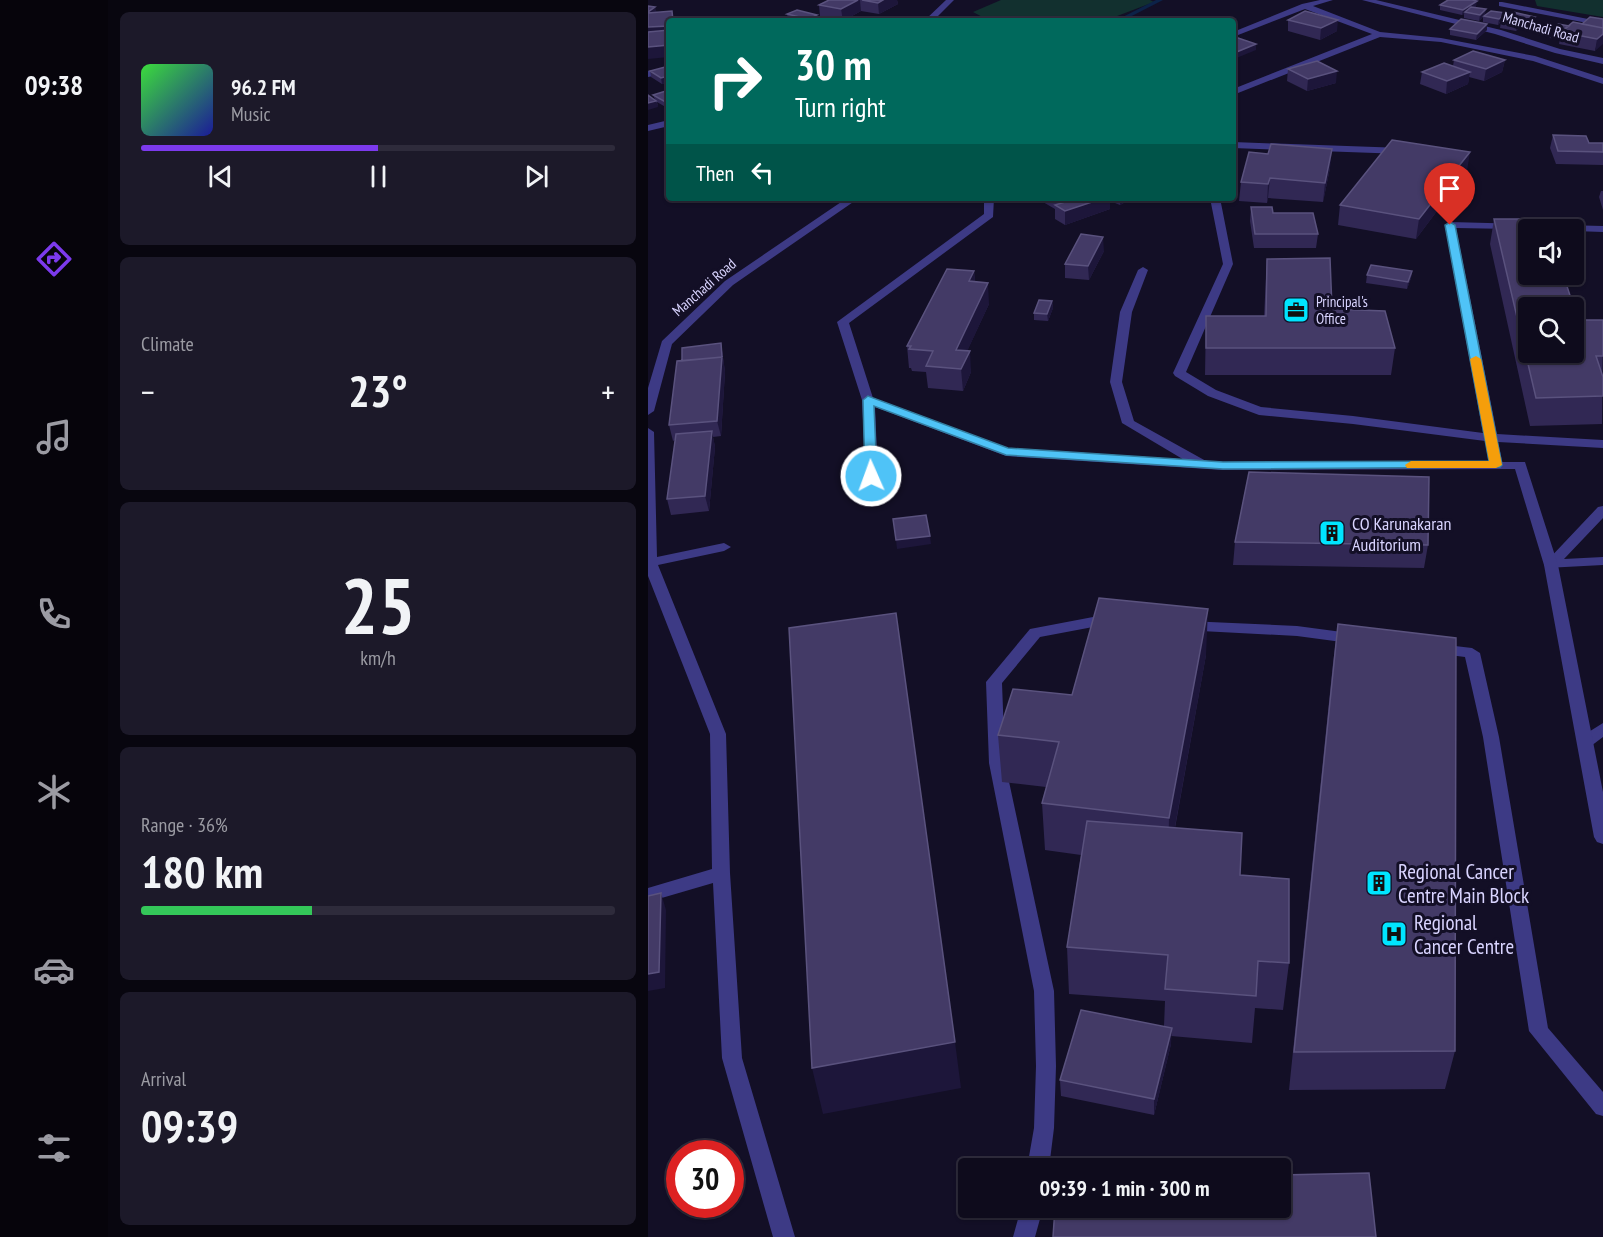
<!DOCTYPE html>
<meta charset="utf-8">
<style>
body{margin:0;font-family:"PT Sans Narrow",sans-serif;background:#1c1929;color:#f1f3f6;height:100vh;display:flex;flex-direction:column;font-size:22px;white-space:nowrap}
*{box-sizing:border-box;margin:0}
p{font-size:20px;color:#9b9ba3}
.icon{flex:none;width:33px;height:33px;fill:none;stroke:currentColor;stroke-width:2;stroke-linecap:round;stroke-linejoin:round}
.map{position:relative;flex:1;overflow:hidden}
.side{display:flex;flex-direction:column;gap:12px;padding:12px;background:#08060f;width:540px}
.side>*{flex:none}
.guide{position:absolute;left:18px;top:18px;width:570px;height:183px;border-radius:6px;box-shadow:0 2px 4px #0004,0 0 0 2px #2e2b3b;background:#00695c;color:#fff;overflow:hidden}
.tools{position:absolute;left:870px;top:219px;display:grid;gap:12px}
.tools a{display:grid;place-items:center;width:66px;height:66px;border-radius:6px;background:#0e0b1c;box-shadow:0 2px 4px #0004,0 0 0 2px #2e2b3b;font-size:30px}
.speed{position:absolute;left:18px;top:1140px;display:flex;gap:12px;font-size:30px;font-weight:700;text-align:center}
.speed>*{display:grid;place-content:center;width:78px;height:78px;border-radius:50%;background:#0e0b1c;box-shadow:0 2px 4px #0004,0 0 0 2px #2e2b3b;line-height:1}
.speed .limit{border:9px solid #d22;background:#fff;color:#111}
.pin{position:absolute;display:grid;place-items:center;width:51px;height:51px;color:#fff;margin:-62px -26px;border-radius:50% 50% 50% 0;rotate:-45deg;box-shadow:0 0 6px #0007}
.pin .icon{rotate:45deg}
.me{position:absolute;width:66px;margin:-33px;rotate:358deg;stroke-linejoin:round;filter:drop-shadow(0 0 4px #0008)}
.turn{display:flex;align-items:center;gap:21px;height:126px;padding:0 30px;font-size:27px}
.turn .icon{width:78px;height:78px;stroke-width:2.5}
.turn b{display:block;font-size:42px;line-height:51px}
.then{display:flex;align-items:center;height:57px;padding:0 30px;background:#0003;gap:12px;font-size:22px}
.big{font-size:45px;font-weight:600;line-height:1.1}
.side .tile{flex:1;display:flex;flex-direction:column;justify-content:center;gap:9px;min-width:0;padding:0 21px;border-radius:9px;background:#1c1929}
.side .dial{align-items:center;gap:0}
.dial b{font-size:78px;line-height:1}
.song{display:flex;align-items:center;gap:18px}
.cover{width:72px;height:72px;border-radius:9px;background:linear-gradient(135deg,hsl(120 70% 55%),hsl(240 70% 35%))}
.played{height:6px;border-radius:3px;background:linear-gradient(90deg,#7c3aed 50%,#2e2b3b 50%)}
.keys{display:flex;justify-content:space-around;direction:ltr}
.heat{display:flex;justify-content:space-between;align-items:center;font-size:33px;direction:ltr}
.charge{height:9px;border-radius:4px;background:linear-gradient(90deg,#34c759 36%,#2e2b3b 0)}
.trip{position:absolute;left:310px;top:1158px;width:333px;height:60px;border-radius:6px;background:#0e0b1c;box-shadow:0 2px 4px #0004,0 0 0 2px #2e2b3b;font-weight:600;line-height:60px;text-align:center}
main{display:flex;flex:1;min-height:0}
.tabs{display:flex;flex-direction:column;width:108px;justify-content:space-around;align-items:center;background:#06040b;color:#9b9ba3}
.tabs .icon{width:42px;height:42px}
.tabs .on{color:#7c3aed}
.tabs b{font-size:27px;color:#f1f3f6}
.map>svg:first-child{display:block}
.green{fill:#12302f}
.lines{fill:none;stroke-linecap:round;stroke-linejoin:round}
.stream{fill:#0c2248;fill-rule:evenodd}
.service{fill:#3d3a85;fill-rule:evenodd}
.minor{fill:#3d3a85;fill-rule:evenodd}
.wall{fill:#312854}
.shaded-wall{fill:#1d163a}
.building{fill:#433a66;stroke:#5a527e;stroke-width:1.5;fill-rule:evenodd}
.route{fill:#4fc3f7;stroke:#337fa1;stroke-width:1.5}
.slow{fill:#f59e0b}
.labels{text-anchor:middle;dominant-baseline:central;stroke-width:6;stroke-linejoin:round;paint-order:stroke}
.far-street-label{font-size:15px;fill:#d9d4ff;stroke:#130f26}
.far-poi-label{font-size:15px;fill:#d9d4ff;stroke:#130f26;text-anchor:start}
.poi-label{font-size:18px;fill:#d9d4ff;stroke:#130f26;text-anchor:start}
.near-poi-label{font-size:21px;fill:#d9d4ff;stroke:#130f26;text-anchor:start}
</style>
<main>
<nav class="tabs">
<b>09:38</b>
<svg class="icon on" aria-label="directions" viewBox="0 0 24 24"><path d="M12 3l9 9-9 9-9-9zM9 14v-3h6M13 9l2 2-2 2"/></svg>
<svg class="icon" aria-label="music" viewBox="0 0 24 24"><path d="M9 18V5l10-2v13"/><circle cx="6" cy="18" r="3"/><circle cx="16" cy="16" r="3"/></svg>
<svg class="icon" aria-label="phone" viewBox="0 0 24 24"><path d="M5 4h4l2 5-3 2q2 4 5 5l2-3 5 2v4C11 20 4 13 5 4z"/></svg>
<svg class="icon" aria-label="climate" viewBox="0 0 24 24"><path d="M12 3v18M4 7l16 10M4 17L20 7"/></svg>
<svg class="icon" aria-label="car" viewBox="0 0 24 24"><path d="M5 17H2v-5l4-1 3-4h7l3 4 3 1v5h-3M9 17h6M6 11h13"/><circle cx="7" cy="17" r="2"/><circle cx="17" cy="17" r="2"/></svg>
<svg class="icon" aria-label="filters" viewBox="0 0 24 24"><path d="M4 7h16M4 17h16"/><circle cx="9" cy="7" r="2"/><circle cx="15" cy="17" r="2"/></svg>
</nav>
<section class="side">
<div class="tile">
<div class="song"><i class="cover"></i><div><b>96.2 FM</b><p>Music</p></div></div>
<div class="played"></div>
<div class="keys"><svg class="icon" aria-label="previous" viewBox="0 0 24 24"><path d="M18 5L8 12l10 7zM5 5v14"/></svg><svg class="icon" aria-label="pause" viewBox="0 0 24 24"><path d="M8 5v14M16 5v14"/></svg><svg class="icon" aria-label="next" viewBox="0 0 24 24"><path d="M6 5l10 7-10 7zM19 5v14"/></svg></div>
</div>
<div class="tile"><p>Climate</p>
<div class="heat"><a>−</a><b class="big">23°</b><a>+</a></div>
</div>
<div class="tile dial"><b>25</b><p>km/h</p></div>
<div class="tile"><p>Range · 36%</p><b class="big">180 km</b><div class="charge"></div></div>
<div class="tile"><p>Arrival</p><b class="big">09:39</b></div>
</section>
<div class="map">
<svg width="955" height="1237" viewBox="0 0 955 1237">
<rect width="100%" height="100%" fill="#130f26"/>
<path class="green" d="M353,0h149l4,2 -50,19h-114l-17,-9z
M887,0h68v17l-66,-11z"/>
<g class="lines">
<path class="stream" d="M508,0h7l-41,21h-7z"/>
<path class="service" d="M585,142l170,6 5,3 -5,3 -170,-6z
M562,198h10l13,66 -47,108 30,18 45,17 92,9 130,17 -38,-208 5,-3 153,4v6l-29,-1v-1l-118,-2 41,206 106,6v8l-105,-6 5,23 -7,4 -7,-4 -4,-24 -132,-17 -94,-9 -51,-19 -33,-20 -2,-3 50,-109z
M495,267l5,3 -16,42 -10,70 12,39 72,40 2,3 -2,3h-10l-74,-44 -12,-41 10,-70 18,-42z
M955,506v12l-39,41 39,-2v8l-57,3 -2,-3 2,-3 52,-55z
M955,723v14l-12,9h-12l-2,-4 2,-4z"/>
<path class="minor" d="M298,0h8l-21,21h-9z
M672,0h13l-20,6 67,26 61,6 94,18 68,22v6l-70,-23 -92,-19 -61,-5 -147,58v-6l139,-55 -67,-25 -72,28v-5l69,-28z
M714,0h14l125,30 59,19 43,9v6l-48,-11 -60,-19z
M854,2l101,20v4l-104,-20v-4z
M21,67v6l-21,4v-6z
M21,120v6l-21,5v-6z
M199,198h12l-126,87 -61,59 -18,67 -6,4v-27l14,-47 63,-60z
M336,198h10l-1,19 -144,106 24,75 135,50 215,14h302l33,103 45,227v52l-6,-2 -3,-5 -50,-272 -29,-96 -292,1 -217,-14 -131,-49 3,69 -7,4 -5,-1 -4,-79 -25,-78 147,-108z
M0,428l6,4 3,125 67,-14 7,4 -7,4 -66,14 68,169 4,139 12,185 53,179h-22l-51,-179 -9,-175 -65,19v-14l64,-19 -2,-135 -62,-158z
M445,617l19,1 8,5 -8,5 -19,-1 -53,10 -38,46 3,80 49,228 2,75 -2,62 -5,40h-22l7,-40 2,-62 -2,-75 -45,-228 -3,-81 44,-53z
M539,621l110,5 60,8 8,5 -8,5 -60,-8 -115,-6 -3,-4z
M790,644l34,4 8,5 19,84 49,291 55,64v24l-7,-2 -67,-83 -46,-294 -18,-80 -32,-4 -3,-4z
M373,1208h22l-8,29h-22z"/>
</g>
<path class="wall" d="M181,0h68l1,4 -19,10 -18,-3 -18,10 -23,-4 -1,-12z
M792,5l36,2h-1l11,8 20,-2 -1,6 8,-7 21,11 -7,5 -6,-1 -5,4 -16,-3 1,-6 -3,3 -15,-3v-5l-4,4 -15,-3v-4l-2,1 -22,-5z
M139,14l31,7h-26l-4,-1z
M955,19l-8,32 -36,-7 1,-5 -11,-1 1,-6 19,-6 13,-2z
M640,20l49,11 -17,9 -32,-9z
M839,24v6l-11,10 -26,-5v-6z
M806,60h51l-3,12 -18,9 -15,-4 -1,7 -22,10 -26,-10 2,-12 31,-6z
M21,66v16l-7,2 -11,-7 -1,-6z
M640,69l48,14 -29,8 -20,-10z
M21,90v19l-12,-7 1,5 -5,-12z
M905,135l36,8h14v22l-47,-1 -6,-16z
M682,168l-7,34 -55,-4 -1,5 -28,-2 2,-19z
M819,171l-10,12 8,2 -3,19 -9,11 -16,-4 -21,28 -78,-14 2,-20z
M953,191h2v19l-4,-13z
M395,198h90l-13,7 -10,-4v8l-45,16 -10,-6v-10l-12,-7z
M603,207l22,6 45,21 -2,14h-62l-4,-27z
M846,219l84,101h25l-1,104 -72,2 -40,-182z
M456,251l-15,29 -24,-2v-14z
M619,259l65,50 63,39 -4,27h-186l1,-59h58z
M326,271l1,11 14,22 -22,47 4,21 -8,19 -35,-3 -2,-16 -14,-1 -1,-3h-2l-2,-22z
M764,271l-1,7 -4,11 -41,-6 1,-8z
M404,301l1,7 -5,13 -14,-1v-7z
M73,343l4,29 -4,64 -8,1 2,10 -6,64 -38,4 -4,-16 8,-59 -2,1 -4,-16 13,-64z
M587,542l193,3 -4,23 -191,-3z
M690,624l117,427 -10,38 -156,1 44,-427z
M558,655l-31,173 65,47 49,88 -6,47 -28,-2 -3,35 -81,-7v8l-17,71 -93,-19 -1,-16 104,-54 1,-25 -96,-7 -2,-47 14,-92 -36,-5 -3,-47 4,-16 -44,-5 -4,-47 74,-40z"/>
<path class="shaded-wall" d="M210,0h2l1,11 -18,10 -2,-12z
M235,0h14l1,4 -19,10 -1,-11z
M829,1l-1,6 -9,5h-2l-1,2 -2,1 1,-5z
M7,7l2,6 -9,6v-7z
M838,9l-1,6 -6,6 1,-6z
M858,13l-1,6 -7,6 1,-6z
M169,15l1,6h-10v-2z
M887,17l-1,6 -7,5 1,-6z
M690,20l-1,11 -17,9 1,-12z
M874,21l-1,6 -5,4 1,-6z
M839,24v6l-11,10 1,-6z
M21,26v11l-21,2v-12z
M955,34v10l-8,7 2,-12z
M608,44v6l-22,9v-6z
M21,45v12l-21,2v-12z
M857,60l-3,12 -18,9 2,-12z
M689,71l-1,12 -29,8 1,-12z
M822,72l-2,12 -22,10 1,-13z
M20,76l1,6 -7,2 -1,-6z
M8,101l2,6 -10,3v-7z
M684,149l-2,19 -7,34 2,-19z
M822,152l-3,19 -18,23 -2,-13z
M622,178l-2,20 -1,5 1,-19z
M817,185l-3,19 -9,11 3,-20z
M792,192l-3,19 -21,28 3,-20z
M456,198h6v11l-45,16v-14z
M472,198h13l-13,7z
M455,237l1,14 -15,29 -1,-14z
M326,271l2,21 -7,-11z
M764,271l-1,7 -4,11 1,-7z
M340,283l1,21 -30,65 -3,-19z
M404,301l1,7 -5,13 -1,-7z
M73,343l4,29 -4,64 -4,-15z
M322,351l1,21 -8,19 -2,-22z
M64,431l3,16 -6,64 -4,-15z
M282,536l1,8 -34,5 -1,-9z
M560,609l-2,46 -38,210 1,-47z
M13,893l5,17 -1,78 -17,3v-17z
M524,1028l-1,16 -17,71v-16z
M307,1042l6,46 -138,26 -11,-46z"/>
<path class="building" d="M181,0h29l-17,9 -22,-4z
M214,0h21l-5,3z
M800,0h24l5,1 -14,9 -23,-5z
M0,6l7,1 -7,5z
M823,7l15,2 -6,6 -15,-3z
M149,10l20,5 -9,4 -21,-5z
M24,11l1,10h-4v5l-21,1v-14z
M657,11l33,9 -17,8 -33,-8z
M843,11l15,2 -7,6 -15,-3z
M865,12l22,5 -7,5 -6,-1 -5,4 -16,-3z
M942,17l13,2v9l-21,-4z
M211,18l14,3h-21z
M813,19l26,5 -10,10 -27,-5z
M925,22l30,6v6l-6,5 -36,-7z
M910,24l11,2 -8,6v2l-11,-2z
M21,30v15l-21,2v-15z
M590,38l18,6 -22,9 -1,-1v-12z
M825,51l32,9 -19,9 -32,-9z
M669,61l20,10 -29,8 -20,-10z
M796,63l26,9 -23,9 -25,-9z
M21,66v8h-2l1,2 -7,2 -11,-7z
M21,90v14l-16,-9z
M0,95l8,6 -8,2z
M905,135l33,1 3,7h14v9l-45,-1z
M744,140l78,12 -23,29 18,4 -9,10 -16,-3 -21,27 -79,-14z
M623,144l61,5 -7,34 -55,-5 -2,6 -27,-2 8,-30 19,2z
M410,198h46l-39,13 -10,-6 10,-3z
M603,207h21l1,6h40l5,21h-63z
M846,219h49l4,11h-19v44h35l15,46h25v36h-7l7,21v19l-67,2zM880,308h46v44h-46z
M433,234l22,3 -15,29 -23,-2z
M682,258l2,51 53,2 10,37h-189v-32h60l1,-57z
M723,265l41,6 -4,11 -41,-7z
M299,269l27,2 -5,10 19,2 -32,67 14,1 -9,18 -35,-3 7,-15 -24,-2 2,-3h-4z
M391,300l13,1 -5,13 -13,-1z
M73,343l1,14 -40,4v-13z
M74,357l-5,64 -48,4 8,-64z
M64,431l-7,65 -38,3 9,-65z
M601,472l180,5 -1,68 -193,-3z
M278,515l4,21 -34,4 -3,-21z
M451,598l109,11 -39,209 -127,-15 17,-61 -61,-7 15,-46 59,6z
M248,613l59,429 -143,26 -23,-440z
M690,624l118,14 -1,413 -161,1z
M439,821l155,12 -2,42 49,4v84l-31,-2 -2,35 -91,-7 3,-34 -101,-8z
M13,893l-2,79 -11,2v-78z
M433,1010l91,18 -18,71 -94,-19z
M721,1173l7,64h-323l2,-29h226v-33z"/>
<path class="route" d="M802,222l5,3 47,240 -2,2 -277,2 -217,-14 -132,-49 3,70 -6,3 -6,-3 -2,-76 5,-4 140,52 215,14 266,-1 -44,-236z"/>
<path class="slow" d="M828,356l5,3 21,106 -6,3h-89l-2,-3 6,-4h78l-19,-102z"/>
<defs>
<g id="office-square" transform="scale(1.35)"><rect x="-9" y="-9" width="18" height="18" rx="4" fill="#00e5ff" stroke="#130f26"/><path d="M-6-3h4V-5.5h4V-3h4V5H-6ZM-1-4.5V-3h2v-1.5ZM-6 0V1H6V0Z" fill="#111"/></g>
<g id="building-square" transform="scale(1.35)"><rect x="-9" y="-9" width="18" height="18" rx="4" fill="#00e5ff" stroke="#130f26"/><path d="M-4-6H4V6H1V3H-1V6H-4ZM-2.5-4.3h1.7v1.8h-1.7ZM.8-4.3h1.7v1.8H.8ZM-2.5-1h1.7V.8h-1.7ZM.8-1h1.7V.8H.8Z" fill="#111"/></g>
<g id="hospital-square" transform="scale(1.35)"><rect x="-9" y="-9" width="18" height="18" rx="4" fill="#00e5ff" stroke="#130f26"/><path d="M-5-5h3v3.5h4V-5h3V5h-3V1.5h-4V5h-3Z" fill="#111"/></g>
</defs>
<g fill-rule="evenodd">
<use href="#office-square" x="648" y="310"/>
<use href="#building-square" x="684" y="533"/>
<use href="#building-square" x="731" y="883"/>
<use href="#hospital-square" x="746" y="934"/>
</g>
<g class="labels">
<g class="far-street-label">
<text transform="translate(893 27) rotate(16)">Manchadi Road</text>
<text transform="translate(56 287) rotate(-41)">Manchadi Road</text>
</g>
<g class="far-poi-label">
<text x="668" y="301">Principal's<tspan x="668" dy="17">Office</tspan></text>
</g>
<g class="poi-label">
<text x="704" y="523">CO Karunakaran<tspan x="704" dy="21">Auditorium</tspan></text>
</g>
<g class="near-poi-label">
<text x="750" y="871">Regional Cancer<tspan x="750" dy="24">Centre Main Block</tspan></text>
<text x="766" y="922">Regional<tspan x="766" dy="24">Cancer Centre</tspan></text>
</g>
</g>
</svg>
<div class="tools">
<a><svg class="icon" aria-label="sound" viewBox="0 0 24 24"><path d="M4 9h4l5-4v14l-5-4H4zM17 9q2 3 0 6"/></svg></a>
<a><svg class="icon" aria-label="search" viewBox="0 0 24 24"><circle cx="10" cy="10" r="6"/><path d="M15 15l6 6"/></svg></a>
</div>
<div class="speed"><div class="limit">30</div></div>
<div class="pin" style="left:802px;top:225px;background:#d93025"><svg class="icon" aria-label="arrive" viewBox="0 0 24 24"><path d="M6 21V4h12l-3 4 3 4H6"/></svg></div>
<svg class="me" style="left:223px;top:476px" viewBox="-20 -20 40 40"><circle r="17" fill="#4fc3f7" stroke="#fff" stroke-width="3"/><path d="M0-11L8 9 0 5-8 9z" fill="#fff"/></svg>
<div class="trip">09:39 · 1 min · 300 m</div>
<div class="guide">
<div class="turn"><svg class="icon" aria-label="right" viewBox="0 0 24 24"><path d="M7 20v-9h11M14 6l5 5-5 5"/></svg><div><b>30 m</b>Turn right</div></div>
<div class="then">Then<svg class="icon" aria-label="left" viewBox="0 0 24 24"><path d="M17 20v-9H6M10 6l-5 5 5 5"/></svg></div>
</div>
</div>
</main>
